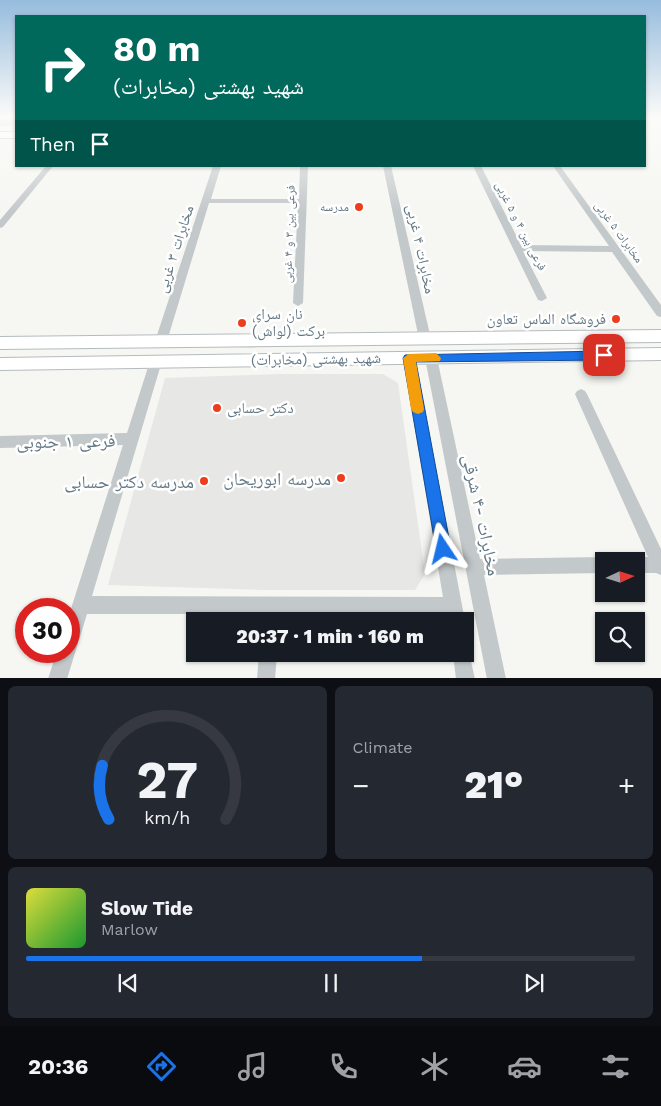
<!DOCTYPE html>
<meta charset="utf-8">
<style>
body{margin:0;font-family:"Work Sans","Noto Naskh Arabic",sans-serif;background:#242831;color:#f1f3f6;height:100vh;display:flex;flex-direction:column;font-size:19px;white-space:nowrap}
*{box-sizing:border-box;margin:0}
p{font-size:16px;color:#9ea1a6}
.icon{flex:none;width:28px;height:28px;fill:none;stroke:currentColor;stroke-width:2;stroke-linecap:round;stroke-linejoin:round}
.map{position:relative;height:678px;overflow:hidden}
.side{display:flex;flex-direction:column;gap:8px;padding:8px;background:#0d0f14;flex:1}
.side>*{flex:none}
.hud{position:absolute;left:15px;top:15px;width:631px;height:152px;border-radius:0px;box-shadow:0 1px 4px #0004;background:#00695c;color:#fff;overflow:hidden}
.needle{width:32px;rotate:86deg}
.buttons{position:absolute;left:595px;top:552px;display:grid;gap:10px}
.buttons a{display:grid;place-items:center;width:50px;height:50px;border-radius:0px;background:#171b24;box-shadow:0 1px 4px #0004;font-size:25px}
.speed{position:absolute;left:15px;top:598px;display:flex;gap:10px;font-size:25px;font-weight:700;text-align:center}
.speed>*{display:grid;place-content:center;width:65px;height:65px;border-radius:50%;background:#171b24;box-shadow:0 1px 4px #0004;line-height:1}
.speed .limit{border:8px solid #d22;background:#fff;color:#111}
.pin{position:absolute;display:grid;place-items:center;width:42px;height:42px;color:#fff;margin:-21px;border-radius:10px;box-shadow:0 2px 8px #0006}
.me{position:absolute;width:55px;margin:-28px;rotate:350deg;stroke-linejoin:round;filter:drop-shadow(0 0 4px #0008)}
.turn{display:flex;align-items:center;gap:18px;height:105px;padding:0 15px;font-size:22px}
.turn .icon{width:65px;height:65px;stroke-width:2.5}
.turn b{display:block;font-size:35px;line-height:42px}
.then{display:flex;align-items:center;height:48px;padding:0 15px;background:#0003;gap:10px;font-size:19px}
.big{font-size:38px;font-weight:800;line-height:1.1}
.side .widget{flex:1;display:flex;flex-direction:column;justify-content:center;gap:8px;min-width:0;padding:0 18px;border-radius:8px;background:#242831}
.side .dial{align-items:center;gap:0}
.dial svg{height:130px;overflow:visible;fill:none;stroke:#363941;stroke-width:7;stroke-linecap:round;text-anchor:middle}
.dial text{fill:#f1f3f6;stroke:none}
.song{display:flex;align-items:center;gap:15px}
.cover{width:60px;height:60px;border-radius:8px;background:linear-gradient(135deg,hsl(60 70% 55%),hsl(130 70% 35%))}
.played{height:5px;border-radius:2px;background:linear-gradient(90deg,#1a73e8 65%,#363941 65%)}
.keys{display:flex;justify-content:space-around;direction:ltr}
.heat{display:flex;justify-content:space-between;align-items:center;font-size:28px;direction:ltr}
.side .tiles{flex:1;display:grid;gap:8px;grid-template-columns:1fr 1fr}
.widget:last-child{grid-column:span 2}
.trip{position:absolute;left:186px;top:612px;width:288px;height:50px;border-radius:0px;background:#171b24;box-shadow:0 1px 4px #0004;font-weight:800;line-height:50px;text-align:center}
.tabs{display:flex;height:80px;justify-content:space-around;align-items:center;background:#090b0e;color:#9ea1a6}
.tabs .icon{width:35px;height:35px}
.tabs .current{color:#1a73e8}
.tabs b{font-size:22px;color:#f1f3f6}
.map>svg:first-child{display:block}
.built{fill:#e7e7e6}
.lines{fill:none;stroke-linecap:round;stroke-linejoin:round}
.canal{fill:#bcc9cd;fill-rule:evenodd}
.secondary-casing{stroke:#b5bbbf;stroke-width:2}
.street{fill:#c3c8ca;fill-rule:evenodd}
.secondary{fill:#fff;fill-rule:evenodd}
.route{fill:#1a73e8;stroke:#114b97}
.slow{fill:#f59e0b}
.poi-dot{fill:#ec3d1c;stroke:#fff;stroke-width:2}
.labels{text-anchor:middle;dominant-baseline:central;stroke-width:5;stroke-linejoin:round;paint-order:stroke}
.far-poi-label{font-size:12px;fill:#637885;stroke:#fff;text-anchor:end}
.far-street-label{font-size:12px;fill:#637885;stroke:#fff}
.street-label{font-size:15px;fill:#637885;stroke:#fff}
.poi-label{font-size:15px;fill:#637885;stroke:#fff;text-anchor:start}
.near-street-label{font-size:18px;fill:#637885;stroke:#fff}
.near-poi-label{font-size:18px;fill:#637885;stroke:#fff;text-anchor:end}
</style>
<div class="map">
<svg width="661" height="679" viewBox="0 0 661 679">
<rect width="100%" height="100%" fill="#f6f6f2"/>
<path class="built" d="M279,374h104l15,9 27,191 -10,16h-152l-155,-5 57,-207z"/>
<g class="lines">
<path class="canal" d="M16,119v6l-16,1v-6z"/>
<g class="secondary-casing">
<path id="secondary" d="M0,132h16v6h-16z
M661,330v12l-661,7v-12z
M661,348v12l-661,10v-12z"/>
</g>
<path class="street" d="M46,166h7l-50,61 -3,1v-8z
M213,166h8l-10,33h88l1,-33h8l-5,137 -5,3 -5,-3 5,-100h-89l-42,138 -2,3h-8l-2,-3z
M383,166h8l40,173 -6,4 -6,-4z
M473,166h8l40,79 88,1 -56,-80h7l101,139v12l-4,-1 -45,-64 -89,-1 24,47 -5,3 -4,-1z
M409,354l4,1 2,3 50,263h-18l-1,-6 -167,-1v7h-18l1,-7h-175l-20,65h-19l9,-28h12v-36l54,-170 -123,3v-12l127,-3 23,-72 2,-3h8l2,3 -70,235 351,1 -40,-239 2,-3z
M431,354l4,1 2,3 43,201 124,-2 7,4h-7v12l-120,2 22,104h-19l-62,-321 2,-3z
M581,389l4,2 2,3 74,155v26l-5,-2h-20v-12h-7l7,-4h12l-73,-163 2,-3z
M465,646l3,2 7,31h-19l-3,-25h12z
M259,654h18l-2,25h-18z"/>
<use href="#secondary" class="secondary"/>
</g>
<linearGradient id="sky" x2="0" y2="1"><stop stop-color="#96bcdd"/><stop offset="0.55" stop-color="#fbfbf9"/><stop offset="1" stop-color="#fbfbf9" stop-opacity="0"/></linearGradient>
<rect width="661" height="213" fill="url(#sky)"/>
<path class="route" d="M604,351l5,4 -5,5 -188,2 35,187 -2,6 -6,2 -6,-2 -34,-197 2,-3z"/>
<path class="slow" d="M436,353l5,5 -1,3 -24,1 8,47 -1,3 -5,2 -5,-2 -2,-3 -8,-51 6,-4z"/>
<g class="poi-dot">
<circle cx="359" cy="207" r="5"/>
<circle cx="616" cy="319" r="5"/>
<circle cx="242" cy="323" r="5"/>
<circle cx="217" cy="408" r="5"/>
<circle cx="341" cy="478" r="5"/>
<circle cx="204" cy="481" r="5"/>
</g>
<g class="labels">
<g class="far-poi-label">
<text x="349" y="207">مدرسه</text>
</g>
<g class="far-street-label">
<text transform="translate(521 226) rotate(63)">فرعی بین ۴ و ۵ غربی</text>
<text transform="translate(619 232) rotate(54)">مخابرات ۵ غربی</text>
<text transform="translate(289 234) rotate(-88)">فرعی بین ۳ و ۴ غربی</text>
</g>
<g class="street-label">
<text transform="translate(175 249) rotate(-72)">مخابرات ۳ غربی</text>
<text transform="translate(421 249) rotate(78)">مخابرات ۴ غربی</text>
<text transform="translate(316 359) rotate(-1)">شهید بهشتی (مخابرات)</text>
</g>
<g class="poi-label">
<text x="252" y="314">نان سرای<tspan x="252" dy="17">برکت (لواش)</tspan></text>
<text x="606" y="319" text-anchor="end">فروشگاه الماس تعاون</text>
<text x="227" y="408">دکتر حسابی</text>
</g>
<g class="near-street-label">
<text transform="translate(66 441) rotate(-1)">فرعی ۱ جنوبی</text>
<text transform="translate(482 515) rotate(78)">مخابرات -۴ شرقی</text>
</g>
<g class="near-poi-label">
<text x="331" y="478">مدرسه ابوریحان</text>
<text x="194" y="481">مدرسه دکتر حسابی</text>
</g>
</g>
</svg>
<div class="buttons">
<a><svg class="needle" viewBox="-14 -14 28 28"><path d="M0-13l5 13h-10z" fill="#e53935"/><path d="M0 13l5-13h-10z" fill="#9ea1a6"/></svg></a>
<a><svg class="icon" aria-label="search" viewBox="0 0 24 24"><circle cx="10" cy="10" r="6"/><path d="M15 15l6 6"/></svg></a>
</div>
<div class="speed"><div class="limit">30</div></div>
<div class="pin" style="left:604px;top:355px;background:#d93025"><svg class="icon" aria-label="arrive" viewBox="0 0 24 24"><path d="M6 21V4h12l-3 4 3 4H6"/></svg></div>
<svg class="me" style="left:443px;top:549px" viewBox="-20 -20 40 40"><path d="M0-17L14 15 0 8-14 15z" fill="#1a73e8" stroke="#fff" stroke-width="4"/></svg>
<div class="trip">20:37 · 1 min · 160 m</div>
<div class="hud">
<div class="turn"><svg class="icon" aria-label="right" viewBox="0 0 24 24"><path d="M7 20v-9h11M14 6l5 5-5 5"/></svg><div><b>80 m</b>شهید بهشتی (مخابرات)</div></div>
<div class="then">Then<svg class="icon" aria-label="arrive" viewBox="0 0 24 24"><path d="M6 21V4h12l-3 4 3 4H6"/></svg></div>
</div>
</div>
<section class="side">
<div class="tiles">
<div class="widget dial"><svg viewBox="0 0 100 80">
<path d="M14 69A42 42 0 1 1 86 69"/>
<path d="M14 69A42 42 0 0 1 10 36" stroke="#1a73e8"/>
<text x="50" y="56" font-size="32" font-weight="700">27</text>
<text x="50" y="72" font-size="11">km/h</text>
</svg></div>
<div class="widget"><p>Climate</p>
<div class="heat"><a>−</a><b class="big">21°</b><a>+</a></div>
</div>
<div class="widget">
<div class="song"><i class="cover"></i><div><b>Slow Tide</b><p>Marlow</p></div></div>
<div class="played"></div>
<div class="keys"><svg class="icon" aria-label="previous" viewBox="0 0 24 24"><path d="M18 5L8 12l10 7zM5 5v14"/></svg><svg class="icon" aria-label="pause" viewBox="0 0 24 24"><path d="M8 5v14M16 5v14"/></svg><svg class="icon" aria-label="next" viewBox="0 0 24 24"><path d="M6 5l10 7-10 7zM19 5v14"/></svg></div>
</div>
</div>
</section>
<nav class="tabs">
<b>20:36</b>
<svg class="icon current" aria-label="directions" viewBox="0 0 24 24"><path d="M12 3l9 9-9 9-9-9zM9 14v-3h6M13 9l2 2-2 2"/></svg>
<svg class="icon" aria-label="music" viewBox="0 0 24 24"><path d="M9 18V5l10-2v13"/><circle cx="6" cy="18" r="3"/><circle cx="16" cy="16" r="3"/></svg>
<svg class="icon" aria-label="phone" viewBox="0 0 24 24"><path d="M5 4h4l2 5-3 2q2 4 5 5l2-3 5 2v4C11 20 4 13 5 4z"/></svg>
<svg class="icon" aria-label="climate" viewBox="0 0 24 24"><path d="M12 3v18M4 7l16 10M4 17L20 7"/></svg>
<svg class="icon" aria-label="car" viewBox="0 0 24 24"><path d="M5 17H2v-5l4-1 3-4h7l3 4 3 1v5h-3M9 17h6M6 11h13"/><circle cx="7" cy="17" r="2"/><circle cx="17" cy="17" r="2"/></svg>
<svg class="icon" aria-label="filters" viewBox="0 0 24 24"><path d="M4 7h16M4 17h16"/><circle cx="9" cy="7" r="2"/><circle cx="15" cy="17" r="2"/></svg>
</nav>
